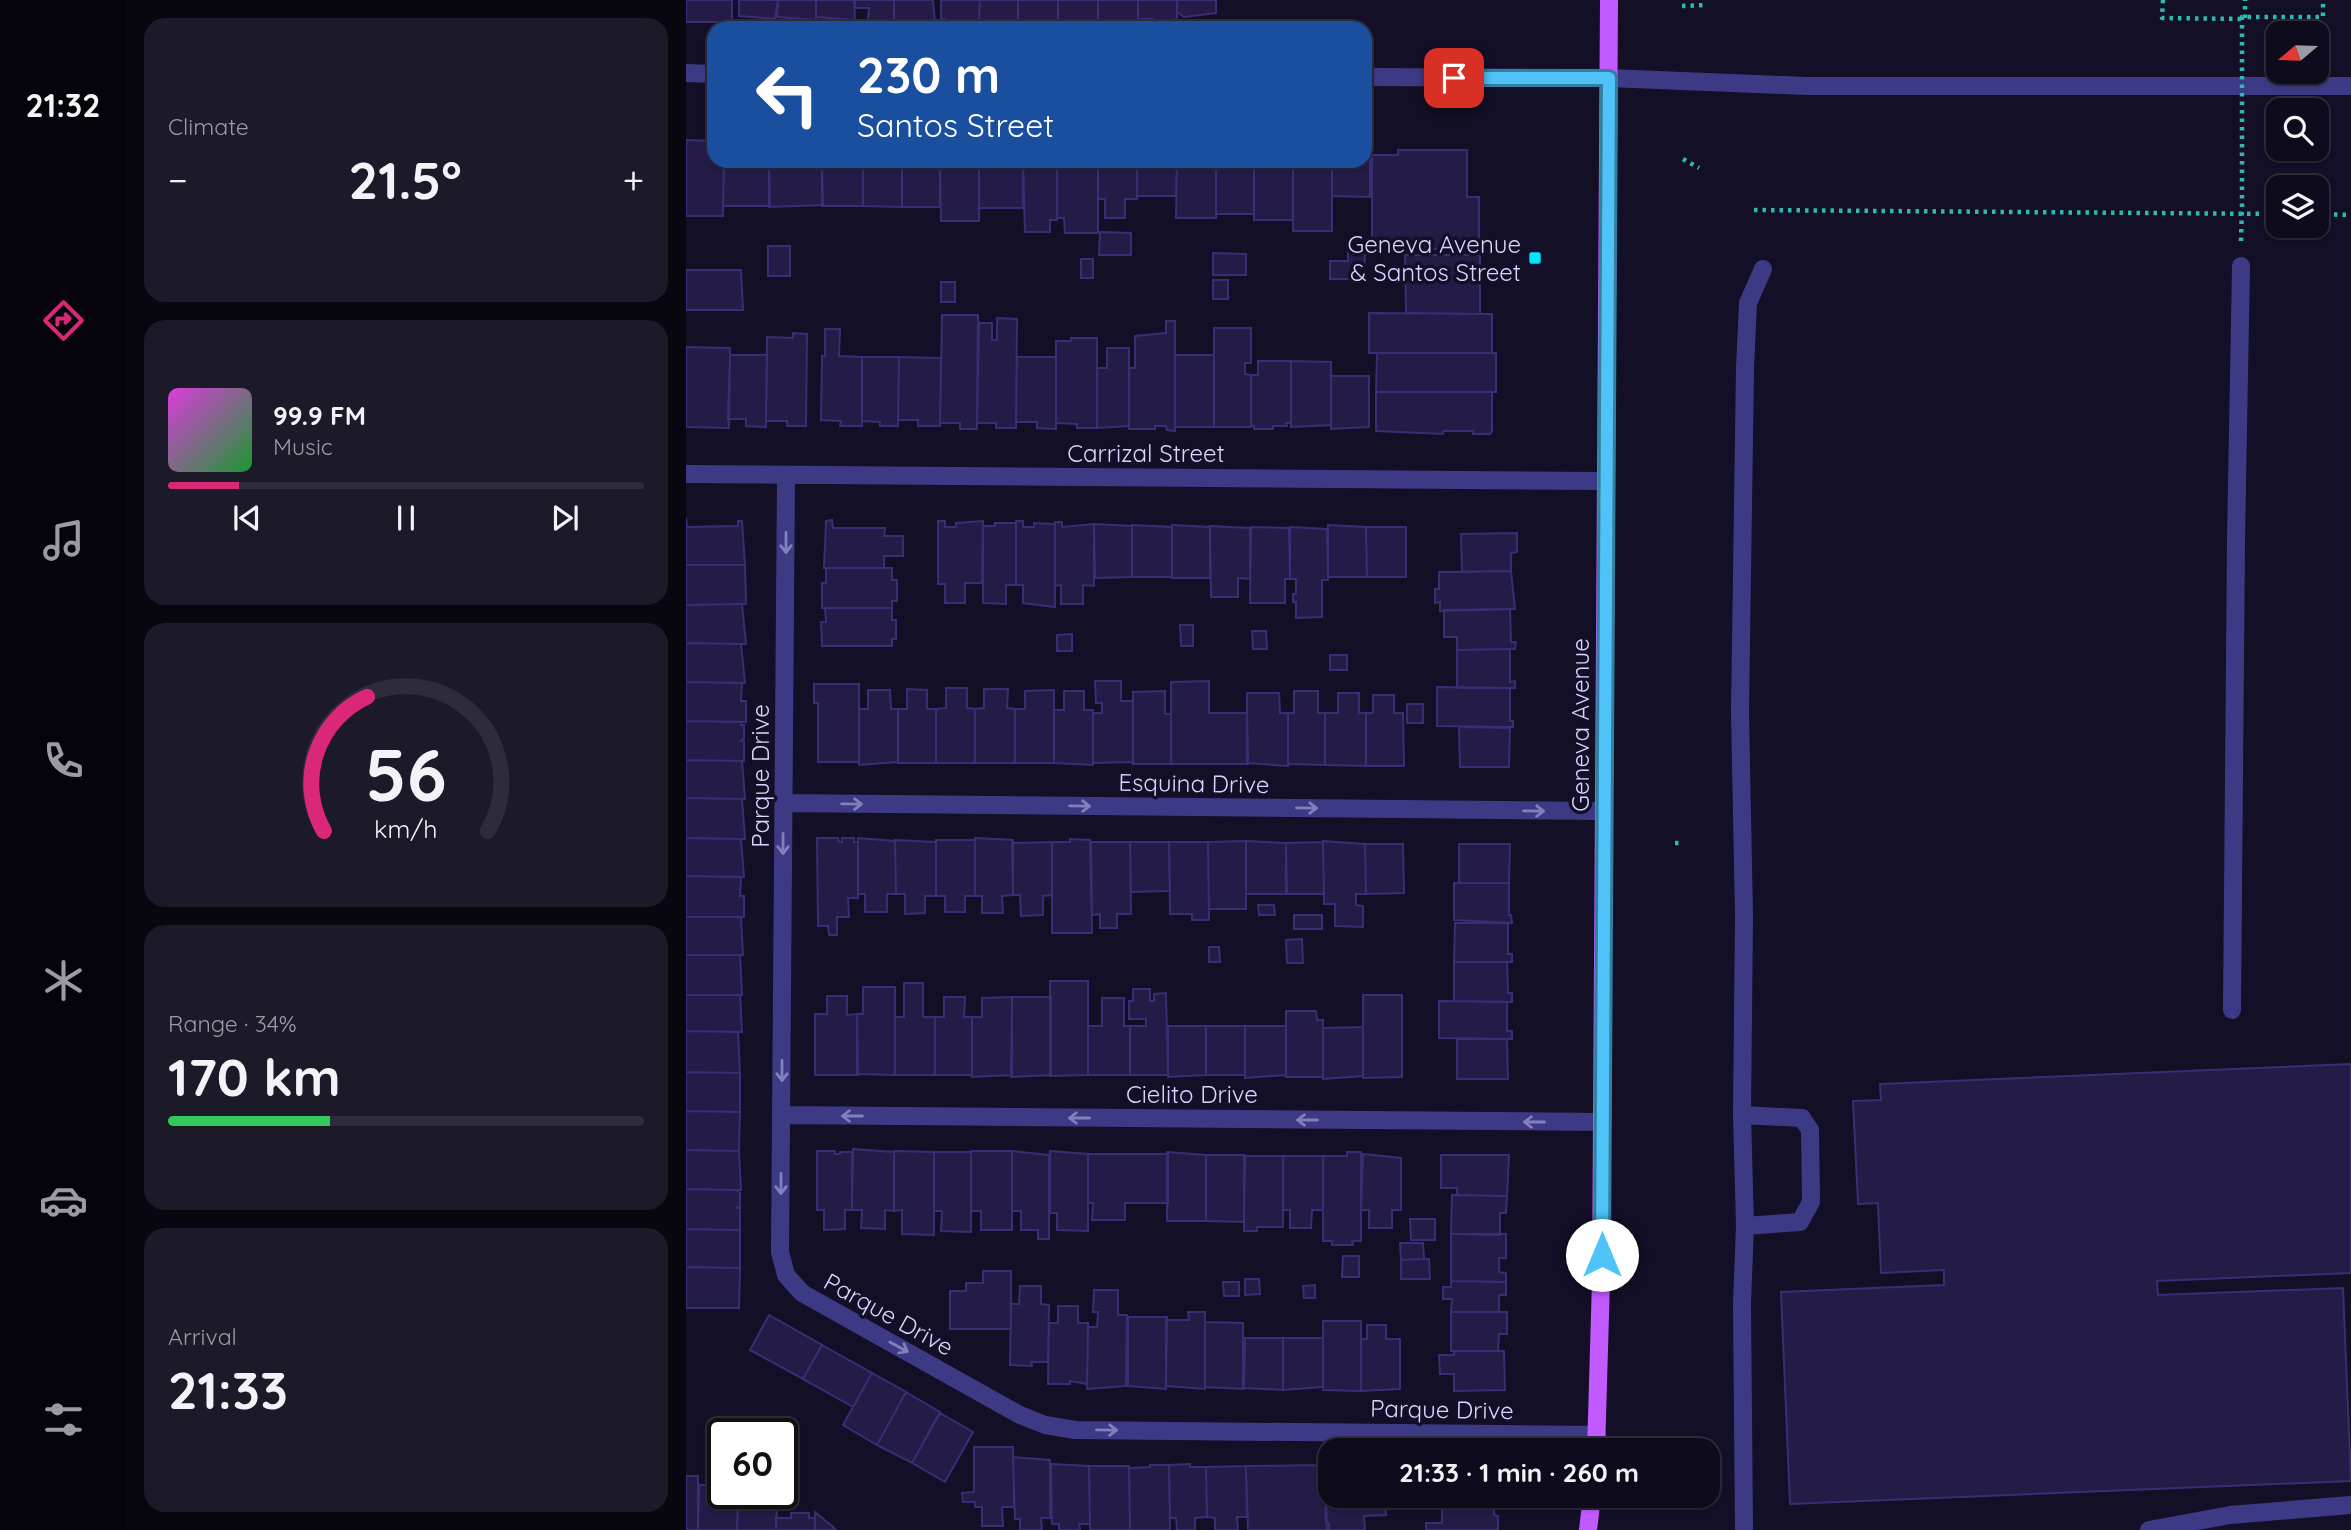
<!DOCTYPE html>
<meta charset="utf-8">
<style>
body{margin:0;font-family:Quicksand,sans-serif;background:#1c1929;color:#f1f3f6;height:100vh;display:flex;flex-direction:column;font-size:26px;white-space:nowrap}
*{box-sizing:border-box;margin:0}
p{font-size:23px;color:#9b9ba3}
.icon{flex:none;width:38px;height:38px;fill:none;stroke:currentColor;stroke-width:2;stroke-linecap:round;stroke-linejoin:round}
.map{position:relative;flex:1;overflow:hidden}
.panel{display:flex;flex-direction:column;gap:18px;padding:18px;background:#08060f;width:560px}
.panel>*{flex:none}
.banner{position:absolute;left:21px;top:21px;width:665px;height:147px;border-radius:21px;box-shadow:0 2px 5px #0004,0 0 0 2px #2e2b3b;background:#1a4fa0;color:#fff;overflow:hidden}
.needle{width:46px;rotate:251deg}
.controls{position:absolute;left:1580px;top:21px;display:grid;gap:14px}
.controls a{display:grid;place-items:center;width:63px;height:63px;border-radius:14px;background:#0e0b1c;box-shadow:0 2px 5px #0004,0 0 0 2px #2e2b3b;font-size:35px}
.speed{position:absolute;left:21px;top:1418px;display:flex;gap:14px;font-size:35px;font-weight:700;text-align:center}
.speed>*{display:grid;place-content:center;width:91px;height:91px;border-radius:50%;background:#0e0b1c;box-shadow:0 2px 5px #0004,0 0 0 2px #2e2b3b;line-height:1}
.speed .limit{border:4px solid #111;border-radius:10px;background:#fff;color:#111}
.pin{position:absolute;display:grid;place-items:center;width:60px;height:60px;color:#fff;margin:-30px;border-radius:14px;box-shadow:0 4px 10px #0006}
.me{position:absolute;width:77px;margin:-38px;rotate:0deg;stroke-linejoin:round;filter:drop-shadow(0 0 5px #0008)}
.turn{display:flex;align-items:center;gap:24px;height:147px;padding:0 35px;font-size:32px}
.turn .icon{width:91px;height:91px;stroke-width:2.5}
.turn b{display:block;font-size:49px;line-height:60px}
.big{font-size:52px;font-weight:700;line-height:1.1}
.panel .card{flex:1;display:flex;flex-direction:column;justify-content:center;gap:10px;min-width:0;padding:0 24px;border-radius:21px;background:#1c1929}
.panel .dial{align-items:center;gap:0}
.dial svg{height:182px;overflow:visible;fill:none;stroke:#2e2b3b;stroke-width:7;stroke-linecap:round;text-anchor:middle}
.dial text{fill:#f1f3f6;stroke:none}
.song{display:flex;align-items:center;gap:21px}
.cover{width:84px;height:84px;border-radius:10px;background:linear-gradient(135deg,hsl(300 70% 55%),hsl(130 70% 35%))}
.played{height:7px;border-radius:4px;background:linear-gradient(90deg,#db2777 15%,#2e2b3b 15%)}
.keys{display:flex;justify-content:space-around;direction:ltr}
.heat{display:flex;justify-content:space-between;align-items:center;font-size:38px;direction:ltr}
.charge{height:10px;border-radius:5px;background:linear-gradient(90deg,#34c759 34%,#2e2b3b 0)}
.trip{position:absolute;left:632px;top:1438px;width:402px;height:70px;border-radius:21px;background:#0e0b1c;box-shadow:0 2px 5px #0004,0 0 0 2px #2e2b3b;font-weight:700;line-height:70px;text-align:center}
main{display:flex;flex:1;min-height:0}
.dock{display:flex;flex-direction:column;width:126px;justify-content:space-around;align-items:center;background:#06040b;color:#9b9ba3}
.dock .icon{width:49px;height:49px}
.dock .on{color:#db2777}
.dock b{font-size:32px;color:#f1f3f6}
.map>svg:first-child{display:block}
.building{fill:#241b47;stroke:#3b2d73;stroke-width:2}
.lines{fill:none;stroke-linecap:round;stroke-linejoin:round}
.path{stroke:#2fb8b0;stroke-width:4.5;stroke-dasharray:3.5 5;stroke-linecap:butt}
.service{stroke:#3d3a85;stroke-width:18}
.minor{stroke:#3d3a85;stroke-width:18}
.primary{stroke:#c25bff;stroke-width:18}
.path-bridge{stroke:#2fb8b0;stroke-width:4.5;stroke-dasharray:3.5 5;stroke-linecap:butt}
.oneway{stroke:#837fbc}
.route-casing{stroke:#337fa1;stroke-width:18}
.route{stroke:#4fc3f7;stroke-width:12}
.poi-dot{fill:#00e5ff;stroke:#130f26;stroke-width:2.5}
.labels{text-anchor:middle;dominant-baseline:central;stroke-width:7;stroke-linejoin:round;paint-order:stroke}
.poi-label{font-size:24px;fill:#d9d4ff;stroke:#130f26;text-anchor:end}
.street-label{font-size:24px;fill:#d9d4ff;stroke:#130f26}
</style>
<main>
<nav class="dock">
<b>21:32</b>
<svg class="icon on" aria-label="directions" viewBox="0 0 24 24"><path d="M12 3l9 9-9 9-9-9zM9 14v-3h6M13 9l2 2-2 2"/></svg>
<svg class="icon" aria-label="music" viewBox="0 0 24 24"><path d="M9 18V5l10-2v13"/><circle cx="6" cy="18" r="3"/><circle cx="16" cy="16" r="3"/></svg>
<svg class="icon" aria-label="phone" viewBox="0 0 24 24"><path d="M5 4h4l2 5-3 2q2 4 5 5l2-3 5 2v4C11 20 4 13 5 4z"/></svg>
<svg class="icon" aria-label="climate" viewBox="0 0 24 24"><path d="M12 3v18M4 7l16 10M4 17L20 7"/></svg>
<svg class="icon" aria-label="car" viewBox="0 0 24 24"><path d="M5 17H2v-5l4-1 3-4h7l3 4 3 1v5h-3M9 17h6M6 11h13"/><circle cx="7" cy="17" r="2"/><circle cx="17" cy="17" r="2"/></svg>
<svg class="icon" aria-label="filters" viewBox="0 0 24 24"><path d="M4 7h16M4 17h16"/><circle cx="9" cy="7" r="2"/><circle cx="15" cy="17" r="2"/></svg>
</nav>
<section class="panel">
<div class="card"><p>Climate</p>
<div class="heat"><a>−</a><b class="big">21.5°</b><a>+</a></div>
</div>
<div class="card">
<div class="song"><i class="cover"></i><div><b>99.9 FM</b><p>Music</p></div></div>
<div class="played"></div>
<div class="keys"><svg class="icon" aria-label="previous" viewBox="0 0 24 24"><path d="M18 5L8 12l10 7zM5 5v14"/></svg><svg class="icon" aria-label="pause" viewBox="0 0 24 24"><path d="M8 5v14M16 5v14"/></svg><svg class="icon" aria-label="next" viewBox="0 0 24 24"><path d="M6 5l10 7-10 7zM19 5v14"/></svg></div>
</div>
<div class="card dial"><svg viewBox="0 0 100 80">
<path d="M14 69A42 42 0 1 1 86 69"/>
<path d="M14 69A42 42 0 0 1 33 10" stroke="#db2777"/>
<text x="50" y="56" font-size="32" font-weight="700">56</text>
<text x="50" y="72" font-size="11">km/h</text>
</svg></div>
<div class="card"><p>Range · 34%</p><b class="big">170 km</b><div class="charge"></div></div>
<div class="card"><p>Arrival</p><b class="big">21:33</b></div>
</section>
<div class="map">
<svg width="1665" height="1530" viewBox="0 0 1665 1530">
<rect width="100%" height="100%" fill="#130f26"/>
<path class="building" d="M0,0h46v22h-46z
M53,0h39l-3,19 -36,-3z
M92,0h38v20l-39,-3z
M130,0h38l1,20 -39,-3z
M169,0h39v21l-26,-1 1,-12h-14z
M208,0h39l2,23h-41z
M255,0h39l-1,20h-15l-4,4h-11l-4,-5h-4z
M294,0h38v21l-6,4 -33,-4z
M332,0h40v23l-32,5 -8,-7z
M372,0h40v23l-8,4h-10l-5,-4h-17z
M412,0h40v21h-17l-4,5 -11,-1 -8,-5z
M452,0h39v18l-9,5h-11l-4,-4h-15z
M491,0h39v13l-32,4 -7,-5z
M679,139h5v58l-38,-1v-35h33z
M0,140l28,1v20h10l-1,55h-37z
M712,150h69v47h12v52h-61v-7h-46v-87h26z
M38,161h45l1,45h-47z
M83,161h53l1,44 -54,2z
M136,161h41v45h-41z
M177,161h39v46l-39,-1z
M216,161h38v46h-38z
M254,161h39v60h-38z
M293,161h44v47h-44z
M337,161h34v59h-7v12h-25z
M371,161h41v72h-33l-1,-15h-7z
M412,161h39v38h-12v19h-20v-19h-7z
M451,161h40l-1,35h-39z
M491,161h39v57h-40z
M530,161h38v53h-38z
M568,161h39v59h-39z
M607,161h39v70h-39z
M414,232l31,1v22h-32z
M82,246h22v30h-22z
M662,250h17l-1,29h-34v-18h18z
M527,253l33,1v21h-33z
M719,255h75v59l-74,-1z
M395,259h12v19h-12z
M0,270h55l2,40h-57z
M527,280h15v19h-15z
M255,282h14v20h-14z
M683,313l123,1v39h-123z
M256,315h36l-1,114h-17v-6h-20z
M311,318l20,1 -1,109h-20v-5h-19l2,-100h13v17h5z
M480,321h9v110l-8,-1 -1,-4h-11v3h-26v-61h6v-32l31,-3z
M528,328h37v35h-6v11l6,1v52h-37z
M139,329h15l-1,27 23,1v69h-22l1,-5 -20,-1 1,-64h3z
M107,333l14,1 -1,92h-19v-5h-21l1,-84 26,1z
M385,338h26v90h-20v-4l-21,-1v-82h15z
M0,347l44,1 -1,80 -43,-1z
M421,348h22v78l-32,2v-60h10z
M691,353h119v39h-120z
M44,355h37l-1,72 -20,-1v-7h-18z
M489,355h39v72h-39z
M176,357h37l-1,69h-18v-4l-18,-1z
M213,357l42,1 -1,68h-22v-6h-20z
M331,357h39v72l-19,-1v-6h-21z
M572,361h33v62h-5l1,3h-14v3h-19v-3h-3v-51h7z
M605,361l40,1v63l-40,2z
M645,376h38v51l-38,2z
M690,392h116v39l-2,3h-17v-3h-30v3l-67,-3z
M0,518l1,9 51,-1v-5h4l3,44h-59z
M146,520l1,8h52l-1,8h19v20h-19v12h-60l2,-47z
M252,521h7v6h11v-4l27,-2 -1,62h-17v20h-20v-19h-7z
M330,521h7v6h11v-4l21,1v83l-32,-4v-18h-7z
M369,522h7v5l32,-3v62l-11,-1v19h-22v-19l-6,1z
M309,523h21v62h-10v19l-23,-1v-77h12z
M408,524l38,2v51l-37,1z
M446,525l40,2v50h-40z
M486,525l38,2v51h-38z
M642,525l38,2 1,50h-39z
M524,526l40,2v51l-12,-1v19h-27z
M565,527l38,1 1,51h-5v24h-35z
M604,527l37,2 1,48v3h-6v37l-26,1v-16h-3v-8h3v-15h-6z
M680,527h40v50h-39z
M831,533v19l-6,1v18l-49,1 -1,-38z
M0,565h59l1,39 -60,1z
M140,568h66v12h5v21h-5v7h-70v-25h4z
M825,571l4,38 -75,2v-9l-5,1v-14h4v-17z
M56,604l4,40 -60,-1v-38z
M139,608h67v12h4v19h-4v7h-70l-1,-24h5z
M824,609l1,33h5l-1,7 -58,1v-13h-13v-27z
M494,625h13v21h-12z
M566,631h14l1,18h-14z
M386,634v17h-15v-16z
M0,643l55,1 4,39 -59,-1z
M824,649v33l5,-1v7h-58v-38z
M644,655h17v15h-17z
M409,681h26v20h12v61l-40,1v-50h9v-10h-6z
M523,681v32h38l1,51h-77v-82z
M0,682l56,1 -1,18h5v21l-60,-1z
M128,684h45v78h-41v-59h-4z
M751,687l73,1v33h3v6l-76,-1z
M260,688h21v20l8,1v54h-39v-54l10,-1z
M221,689l20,1v19h9v54h-38v-54h9z
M298,689h24l-1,19 8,1v54h-40v-54l9,-1z
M182,690h22l1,19h7v53l-39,3v-56h9z
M368,690v73h-39v-54h10v-18z
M378,691h20v19h9v55l-39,-2v-53h10z
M479,691v23h6v50h-38v-72z
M608,691h24v22h7v52l-37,-1v-51h6z
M561,693h32l1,20h8v53l-41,-3z
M652,693h21v20h7v53l-41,-1v-52h13z
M687,695h21v18h9l1,53h-38v-53h7z
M721,704h16v19h-16z
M0,721l55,1v3h3v13l-3,3h3v20l-58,-1z
M773,727l51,1 -1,39h-49z
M0,760l56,1 3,38 -59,-1z
M0,798l56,1 3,40 -59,-1z
M0,838l55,1 3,38 -58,-1z
M131,838h21l1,4h3v-4h12v4h4v56h-10l1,19h-12v18h-8l-1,-9h-10z
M172,838l37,3 1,53h-9v18h-22v-18h-7z
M289,838l38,2v55l-11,1 1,17h-21v-17h-7z
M384,839l20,1 2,93h-40v-91h18z
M209,840l41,2v54h-11v17l-20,1v-20h-9z
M250,840h39v56h-10v16h-20v-16h-9z
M560,841v68h-37l-1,-67z
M560,841l40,2 1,51h-41z
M637,841l42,3 1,50h-10v11l7,1v21l-28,-1v-22h-11z
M366,842v53l-9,1v19l-22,1 -1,-21h-7l-1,-52z
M405,842h39l1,72h-14v14h-17v-14l-8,1z
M444,842h39l1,49 -39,1z
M483,842h39l1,78h-17v-6h-22z
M637,842l1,52h-38v-51z
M679,844h38l1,49 -38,1z
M773,844h51l-1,39h-50z
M0,876l55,1 -1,19h4v21h-58z
M768,883h55v32h2l1,8 -58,-3z
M572,905h16l1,10h-16z
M608,915h28v14h-28z
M0,917h55l2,38h-57z
M769,923h53v31h4v8h-58z
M616,939l1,24h-16l-1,-23z
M523,947h10l1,15h-11z
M0,955h54l2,40h-56z
M768,962h53l1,31h4v9l-58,-1z
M364,981h38v94l-38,1z
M218,983h19v34h12v58h-40v-58h9z
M177,987h32v88l-38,-1v-60h6z
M447,989h17v12h4v-7l12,-1 2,82h-38v-49h16v-7h-17v-18h4z
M0,995h54l2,37 -56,-1z
M677,995h39v82l-39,1z
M141,996h20v19l10,-1 1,61h-43v-61h12z
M258,997h21l-1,20h8v58h-37v-58h9z
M326,997h39v78l-40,2z
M326,997v78l-40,2v-60h10v-19z
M416,998h22v28h6v49h-42v-49h14z
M753,1001l68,1v29h5v8l-73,-1z
M600,1011h30l1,9h6v57h-37z
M482,1026h38v49l-38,2z
M520,1026h39v49h-39z
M559,1026h41v49l-41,3z
M677,1027v49l-40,3v-51z
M0,1031l52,1 2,41 -54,-1z
M771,1039h50l1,40h-51z
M1665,1064v209l-194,8 1,14 185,-7 8,193 -561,23 -9,-212 163,-7v-15l-63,3 -3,-70 -20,1 -5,-103 28,-1 -1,-16z
M0,1072l54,1v39l-54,-1z
M0,1111l54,1 -1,39 -53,-1z
M167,1149l41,3v59l-9,-1v19l-24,-1 1,-18h-10z
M0,1150l53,1 2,39 -55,-1z
M131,1151h18v3h5v-2h12v58h-7v19l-21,1v-20h-7z
M208,1151l40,1v83l-32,-1v-24l-8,1z
M285,1151h41v79h-31v-19h-10z
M326,1151l37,4v84h-11v-9h-17v-19h-9z
M364,1151l38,3v77l-31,-1v-17h-7z
M248,1152h37v80l-30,-1 1,-20h-8z
M481,1152l39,3v66h-39z
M661,1152h14v89h-9l1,4h-21v-4h-9v-85h24z
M402,1154h80v49h-43v17h-33l1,-17h-5z
M677,1154l38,4v52h-9v18h-23v-18h-8z
M520,1155h39l-1,67 -38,-1z
M755,1155h68l-2,41 -50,-1v-7h-16z
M558,1156h39v71h-26v4h-13z
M597,1156h40v54h-11l-1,18h-21v-18h-7z
M0,1189l50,1 4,3v13l-4,2h4v22l-54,-1z
M766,1195l55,1 -1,17h-6v22l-49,-1z
M724,1219h25v21h-24z
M0,1229l54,1v38l-54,-1z
M765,1234h55v24h-7v14l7,1v9l-55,-1z
M714,1243h23l1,16 -23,1z
M657,1256h16v21h-17z
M738,1259h5l1,20h-29v-19z
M0,1267l54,1 -1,40h-53z
M297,1271h28v58h-61v-38h16v-8h17z
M559,1279h14l1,15 -15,1z
M765,1281l55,1v13h-7v17h-48l1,-13h-9v-12h8z
M537,1282h16v14h-15z
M629,1285v13h-11l-1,-12z
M334,1286h21v18l8,1 -1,57h-17l1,4 -22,-1 1,-61h8z
M408,1290h24v25h9l-1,71 -39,3 1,-62h9l1,-15h-5z
M372,1306h20v17h10l-1,61 -17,-3v3h-22l1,-61h9z
M502,1312h17v77l-39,-3v-66h23z
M765,1312h56v22h-8l-1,17h-47z
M83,1315l53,30 -19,34 -53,-29z
M442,1317h39l-1,72 -38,-3z
M637,1321h38v70l-38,-1z
M519,1322l38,1v66l-38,-2z
M681,1325h19v14h14v50l-39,2v-52h6z
M559,1338h38v52l-39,-2z
M597,1338h40v49l-40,3z
M136,1345l50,28 -19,34 -50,-28z
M768,1351h50l1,39 -51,1v-17h-14l-1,-19h15z
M186,1373l34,19 -29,53 -34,-20z
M220,1392l34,20 -28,51 -35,-18z
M254,1413l33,19 -28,50 -33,-19z
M288,1447h39l1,60h-12l1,19h-21v-19h-7v-5h-12l-1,-9 12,-1z
M327,1457l37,3v58h-9l1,12h-22v-11h-5z
M365,1464l38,2 1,58h-11l1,6h-21v-6h-7z
M504,1464v3h16l1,50 -12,1v12h-18l-1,-12h-6l-1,-53z
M644,1464v32l55,3 1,16 -22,1 1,14h-36v-7h-3l-1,-58z
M464,1465h19l1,65h-40l-1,-62 21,-1z
M639,1465l2,65h-79l-2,-64z
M403,1466h40l1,64h-40z
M560,1466l1,51h-10l1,13h-23v-12l-8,-1 -1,-50z
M0,1476h12v54h-12z
M13,1485h18v4l5,-1v5h10v4l6,1 -1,32h-39z
M763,1496h51v11l-58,-1 1,-8 6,1z
M66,1503h19v5h6l-1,22h-39l1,-23h14z
M756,1506l52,1v8l4,1v14h-72v-7h16z
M129,1512l17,14 4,4h-21z
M105,1513h18v5h6v12h-39v-12h15z"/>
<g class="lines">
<path class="path" d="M1477,0l-1,18 83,1v-19
M996,6l25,-1
M997,159l16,9
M1068,210l524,4
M1631,214l34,1
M1555,241l1,-34
M989,843h7"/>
<path class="service" d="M923,78l198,8h544
M1546,1010l4,-469 5,-275
M1056,1115l60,3 8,12 1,72 -11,20 -55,4
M1058,1530l-2,-227 3,-77 -3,-111 2,-199 -4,-204 5,-344 3,-65 15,-34
M1463,1530l81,-15 121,-10"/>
<path class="minor" d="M0,73l28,1
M679,77l244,1
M0,474l920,7
M100,475l-6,777 6,23 16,18 216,121 27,11 30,5 522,5
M98,803l820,8
M95,1115l821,7"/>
<path class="primary" d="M910,1451l5,-170 8,-1281
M902,1530l4,-34"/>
<path class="path-bridge" d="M1556,207v-190h81v-17"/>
</g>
<defs><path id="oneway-shaft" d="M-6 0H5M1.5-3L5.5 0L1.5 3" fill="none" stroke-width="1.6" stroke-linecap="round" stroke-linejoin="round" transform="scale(1.75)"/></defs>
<g class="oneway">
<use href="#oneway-shaft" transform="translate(100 543) rotate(90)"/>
<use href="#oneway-shaft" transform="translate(166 804) rotate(1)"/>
<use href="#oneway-shaft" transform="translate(394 806) rotate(1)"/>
<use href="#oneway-shaft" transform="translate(621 808) rotate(1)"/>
<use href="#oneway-shaft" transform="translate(848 811) rotate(1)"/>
<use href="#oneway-shaft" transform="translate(97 844) rotate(90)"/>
<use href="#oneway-shaft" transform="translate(96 1071) rotate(90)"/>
<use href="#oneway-shaft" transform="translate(166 1116) rotate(-180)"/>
<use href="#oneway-shaft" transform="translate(393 1118) rotate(-180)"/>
<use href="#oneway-shaft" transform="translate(621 1120) rotate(-180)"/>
<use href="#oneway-shaft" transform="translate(848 1122) rotate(-180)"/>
<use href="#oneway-shaft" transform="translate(95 1184) rotate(90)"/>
<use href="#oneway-shaft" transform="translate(213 1347) rotate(29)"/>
<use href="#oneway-shaft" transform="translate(421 1430) rotate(1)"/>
</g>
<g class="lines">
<g class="route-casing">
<path id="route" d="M768,78h155l-7,1177"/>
</g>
<use href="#route" class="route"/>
</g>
<rect class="poi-dot" x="842" y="251" width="14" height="14" rx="3.5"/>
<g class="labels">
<g class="poi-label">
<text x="835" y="244">Geneva Avenue<tspan x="835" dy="28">&amp; Santos Street</tspan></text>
</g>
<g class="street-label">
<text x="460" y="453">Carrizal Street</text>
<text transform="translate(894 725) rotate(-90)">Geneva Avenue</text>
<text transform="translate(74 776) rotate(-90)">Parque Drive</text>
<text transform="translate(508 783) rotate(1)">Esquina Drive</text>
<text x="506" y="1094">Cielito Drive</text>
<text transform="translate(203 1314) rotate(29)">Parque Drive</text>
<text transform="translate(756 1409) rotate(1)">Parque Drive</text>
</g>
</g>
</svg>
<div class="controls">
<a><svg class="needle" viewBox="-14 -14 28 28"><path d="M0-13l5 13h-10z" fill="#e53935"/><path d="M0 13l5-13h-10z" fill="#9b9ba3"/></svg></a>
<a><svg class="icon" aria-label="search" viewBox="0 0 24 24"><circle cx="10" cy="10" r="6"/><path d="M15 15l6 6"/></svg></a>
<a><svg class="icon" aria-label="layers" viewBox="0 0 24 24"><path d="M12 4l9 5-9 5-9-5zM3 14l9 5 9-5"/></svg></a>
</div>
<div class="speed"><div class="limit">60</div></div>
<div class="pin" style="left:768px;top:78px;background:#d93025"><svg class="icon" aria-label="arrive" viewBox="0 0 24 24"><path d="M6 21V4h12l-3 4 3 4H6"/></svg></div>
<svg class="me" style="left:916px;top:1255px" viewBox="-20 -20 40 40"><circle r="19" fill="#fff"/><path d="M0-13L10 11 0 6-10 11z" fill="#4fc3f7"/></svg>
<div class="trip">21:33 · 1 min · 260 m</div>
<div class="banner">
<div class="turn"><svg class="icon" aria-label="left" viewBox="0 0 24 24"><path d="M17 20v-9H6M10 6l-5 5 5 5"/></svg><div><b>230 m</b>Santos Street</div></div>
</div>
</div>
</main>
